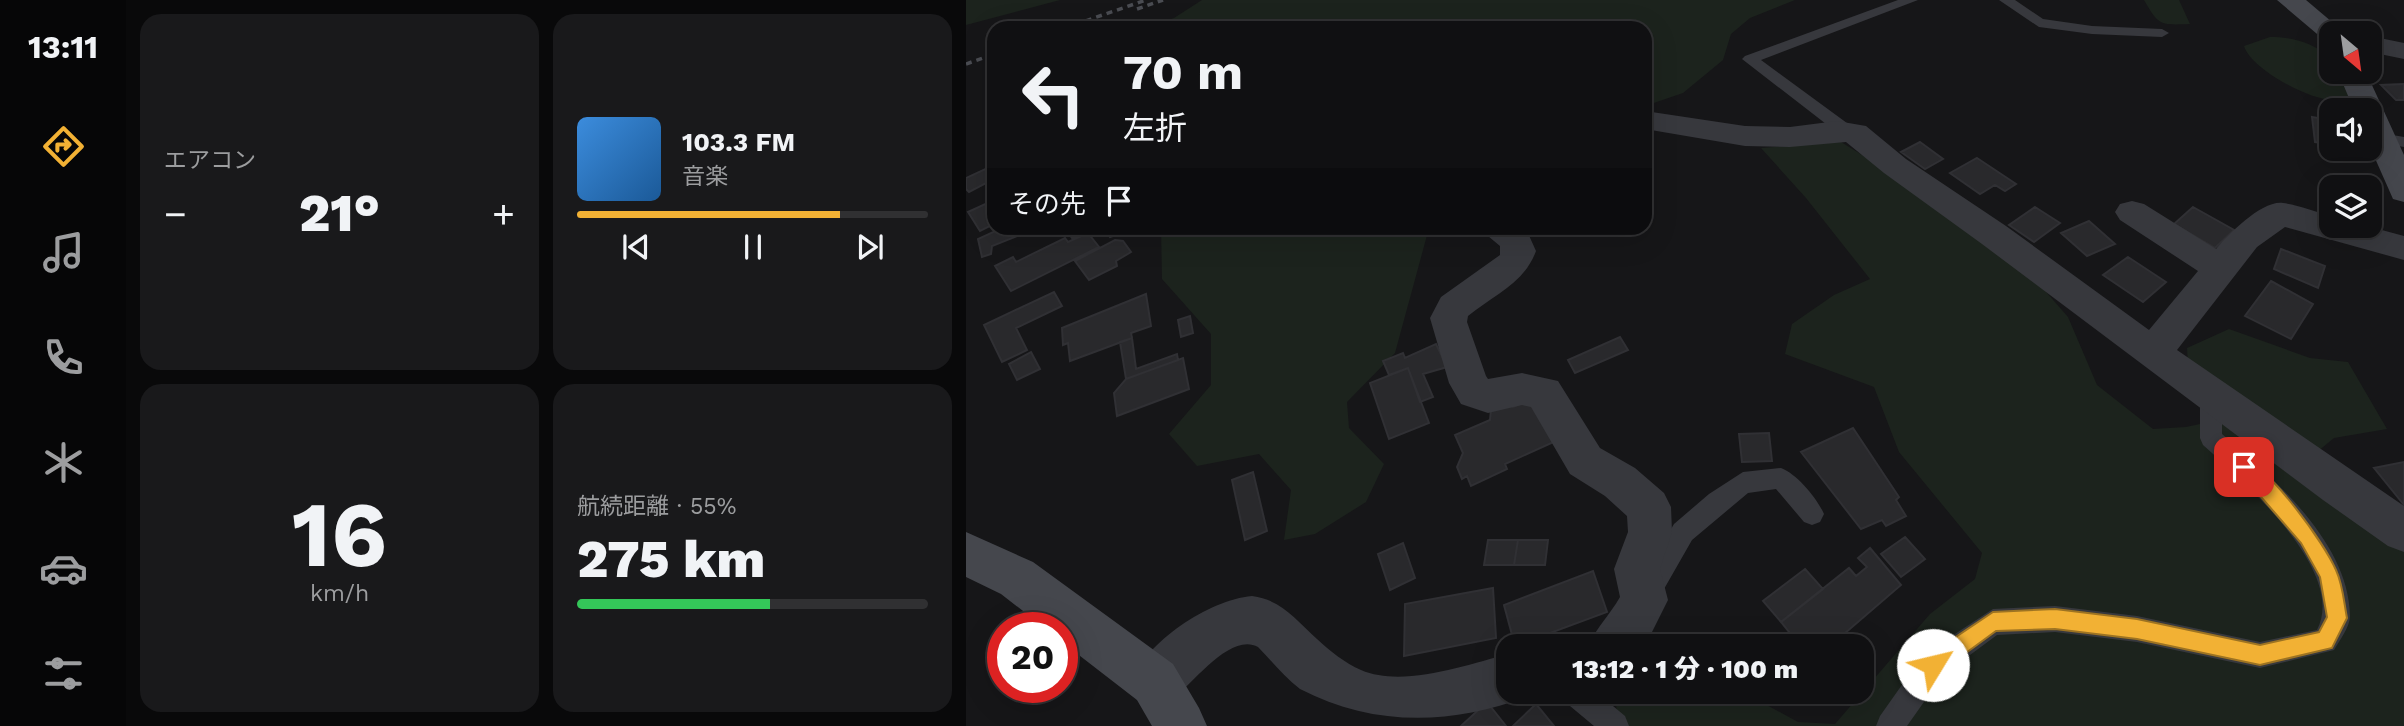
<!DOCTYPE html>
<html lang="ja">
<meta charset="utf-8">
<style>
body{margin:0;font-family:"Work Sans","Noto Sans JP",sans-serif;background:#19191b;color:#f1f3f6;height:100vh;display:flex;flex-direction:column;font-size:26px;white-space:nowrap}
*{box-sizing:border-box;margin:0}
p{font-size:23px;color:#9c9d9f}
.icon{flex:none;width:38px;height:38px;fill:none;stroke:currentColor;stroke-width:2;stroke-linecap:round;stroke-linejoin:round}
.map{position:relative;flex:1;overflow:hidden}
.drawer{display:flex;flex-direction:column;gap:14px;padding:14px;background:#09090a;width:840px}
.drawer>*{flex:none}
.top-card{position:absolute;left:21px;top:21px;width:665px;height:214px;border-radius:21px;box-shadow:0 7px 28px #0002,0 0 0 2px #303032;background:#101012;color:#f1f3f6;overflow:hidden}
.needle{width:46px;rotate:151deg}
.controls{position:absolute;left:1353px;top:21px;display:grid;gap:14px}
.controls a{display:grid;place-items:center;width:63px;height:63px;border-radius:14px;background:#101012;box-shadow:0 7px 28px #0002,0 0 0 2px #303032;font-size:35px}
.speed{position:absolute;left:21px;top:612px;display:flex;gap:14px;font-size:35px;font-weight:700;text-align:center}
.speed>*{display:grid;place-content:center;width:91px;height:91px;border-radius:50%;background:#101012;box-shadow:0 7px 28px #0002,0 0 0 2px #303032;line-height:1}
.speed .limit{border:10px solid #d22;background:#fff;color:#111}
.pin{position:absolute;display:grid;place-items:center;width:60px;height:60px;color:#fff;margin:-30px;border-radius:14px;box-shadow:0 4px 10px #0006}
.me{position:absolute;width:77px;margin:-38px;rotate:54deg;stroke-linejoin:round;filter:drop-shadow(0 0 5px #0008)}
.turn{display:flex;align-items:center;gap:24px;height:147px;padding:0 21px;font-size:32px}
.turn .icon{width:91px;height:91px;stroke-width:2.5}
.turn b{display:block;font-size:49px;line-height:60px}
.then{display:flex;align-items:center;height:66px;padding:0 21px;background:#0003;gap:14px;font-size:26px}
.big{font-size:52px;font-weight:800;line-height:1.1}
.drawer .card{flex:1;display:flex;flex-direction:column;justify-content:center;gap:10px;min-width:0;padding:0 24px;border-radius:21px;background:#19191b}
.drawer .dial{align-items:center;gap:0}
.dial b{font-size:91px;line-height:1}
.song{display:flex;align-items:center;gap:21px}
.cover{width:84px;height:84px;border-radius:10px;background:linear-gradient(135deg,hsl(210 70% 55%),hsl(210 70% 35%))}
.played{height:7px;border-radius:4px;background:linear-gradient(90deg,#f2b134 75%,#303032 75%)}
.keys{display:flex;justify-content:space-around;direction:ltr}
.heat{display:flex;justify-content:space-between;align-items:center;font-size:38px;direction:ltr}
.charge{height:10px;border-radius:5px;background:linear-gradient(90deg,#34c759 55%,#303032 0)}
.drawer .tiles{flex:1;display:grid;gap:14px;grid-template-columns:repeat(2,1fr)}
.trip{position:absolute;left:530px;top:634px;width:378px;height:70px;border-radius:21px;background:#101012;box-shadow:0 7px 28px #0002,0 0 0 2px #303032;font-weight:800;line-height:70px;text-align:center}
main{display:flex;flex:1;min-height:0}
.menu{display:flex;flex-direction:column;width:126px;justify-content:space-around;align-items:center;background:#060607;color:#9c9d9f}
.menu .icon{width:49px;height:49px}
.menu .active{color:#f2b134}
.menu b{font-size:32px;color:#f1f3f6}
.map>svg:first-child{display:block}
.green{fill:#1c231d}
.building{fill:#29292c;stroke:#303034;stroke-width:2}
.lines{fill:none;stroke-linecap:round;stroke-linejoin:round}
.lane{fill:#37383d;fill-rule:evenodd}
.street{fill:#37383d;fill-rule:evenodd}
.secondary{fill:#45474d;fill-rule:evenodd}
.rail{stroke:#4a4c52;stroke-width:3.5;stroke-dasharray:6 5;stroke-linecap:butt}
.route{fill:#f2b134;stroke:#9d7322;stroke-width:2}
</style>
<main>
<nav class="menu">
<b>13:11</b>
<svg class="icon active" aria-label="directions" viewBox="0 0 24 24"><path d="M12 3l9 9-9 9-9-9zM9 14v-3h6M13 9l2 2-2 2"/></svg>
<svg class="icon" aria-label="music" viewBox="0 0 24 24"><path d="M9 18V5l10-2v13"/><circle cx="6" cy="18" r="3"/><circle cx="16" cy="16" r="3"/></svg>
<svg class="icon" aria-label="phone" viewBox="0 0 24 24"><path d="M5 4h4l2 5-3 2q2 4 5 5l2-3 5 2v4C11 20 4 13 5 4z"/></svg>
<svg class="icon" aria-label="climate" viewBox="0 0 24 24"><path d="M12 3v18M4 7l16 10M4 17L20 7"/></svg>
<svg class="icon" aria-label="car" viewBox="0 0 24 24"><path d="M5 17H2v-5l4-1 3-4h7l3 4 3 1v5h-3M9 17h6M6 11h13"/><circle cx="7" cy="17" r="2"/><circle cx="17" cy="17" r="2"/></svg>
<svg class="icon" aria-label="filters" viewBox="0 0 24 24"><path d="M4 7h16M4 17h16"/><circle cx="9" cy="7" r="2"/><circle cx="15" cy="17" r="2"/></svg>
</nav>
<section class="drawer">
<div class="tiles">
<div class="card"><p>エアコン</p>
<div class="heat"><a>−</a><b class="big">21°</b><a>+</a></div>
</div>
<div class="card">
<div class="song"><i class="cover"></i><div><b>103.3 FM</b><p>音楽</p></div></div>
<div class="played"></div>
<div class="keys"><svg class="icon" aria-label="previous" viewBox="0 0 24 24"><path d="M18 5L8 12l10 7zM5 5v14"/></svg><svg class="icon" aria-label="pause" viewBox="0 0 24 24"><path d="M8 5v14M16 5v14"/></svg><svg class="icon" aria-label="next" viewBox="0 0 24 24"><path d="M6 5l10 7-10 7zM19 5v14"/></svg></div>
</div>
<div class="card dial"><b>16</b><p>km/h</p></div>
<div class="card"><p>航続距離 · 55%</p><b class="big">275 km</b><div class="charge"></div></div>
</div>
</section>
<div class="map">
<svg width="1438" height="726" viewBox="0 0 1438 726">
<rect width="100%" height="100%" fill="#161618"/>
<path class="green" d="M0,0h94l-94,25z
M236,0h593l-45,18 -19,16 -8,26 -40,33 -38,13v-78h-500l29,-10z
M1178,0h35l11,24c-30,1 -31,2 -46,-24z
M1304,37c23,0 43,6 61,21v14h13l5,24c-5,1 -11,4 -16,4 -24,0 -82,-31 -89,-54z
M875,142l39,24 153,111 35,40 29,68 56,44 33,-2 42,-9 -40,-53 -1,-17 42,-19 81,29 38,4 39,67 -53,9 -22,18 92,84v186h-785l-5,-35h127l57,31 37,2 95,-110 45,-35 7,-26 -83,-101 -25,-65 -89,-33 7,-30 42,-29 36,-16 -64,-81 -45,-50z
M195,228h268l-34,125 -48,49 2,26 35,36 -18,38 -51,32 -31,6 7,-50 -32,-36 -62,12 -28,-32 42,-49v-51l-49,-55z"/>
<path class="building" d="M1438,84v16h-8l-15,-15z
M1346,117l19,3v24l-16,-2z
M954,142l23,17 -18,10 -24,-17z
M1011,158l39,26 -11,7 -10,-6 -15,9 -30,-21z
M28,165v14l-25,13 -3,-3v-11z
M28,200v24l-14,7 -12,-19z
M1069,207l25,16 -26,19 -25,-17z
M1227,207l41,23 -19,18 -41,-24z
M1123,221l26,23 -28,12 -26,-23z
M36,228l33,1 -43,17 -1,8 -9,3 -4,-18z
M99,228h30l-23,10z
M140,228h18l2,4 -16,5z
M122,233l11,14 -88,44 -16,-25 18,-9 3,5 49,-24 3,4z
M149,240l8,1 8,11 -15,9 1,5 -28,14 -14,-19z
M1315,249l44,17 -7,22 -44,-19z
M1162,257l38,25 -23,20 -40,-27z
M1305,281l42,23 -22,35 -46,-23z
M88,292l8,14 -46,22 11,22 -25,12 -18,-37z
M180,294l5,32 -20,7 1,5 -62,23 -2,-18 -5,2 -1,-17z
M224,316l3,17 -12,4 -3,-17z
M654,337l8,13 -53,23 -7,-13z
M166,338l4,31 41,-15 1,6 -52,19 -6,-37z
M470,344l11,23 -24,7 10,23 -13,5 -12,-34 -19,7 -6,-14 20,-8 2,5z
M65,352l9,17 -23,11 -8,-16z
M217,358l6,31 -72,27 -3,-23 12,-14z
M442,368l21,55 -40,16 -19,-56z
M569,398l23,42 -53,24 2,5 -36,17 -4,-10 -5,3 -5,-12 6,-14 -8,-18 35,-15 1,-11 14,-6 8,4z
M887,428l46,69 -3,3 10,16 -20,10 -4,-6 -21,9 -60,-77z
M803,433l3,28 -30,1 -3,-28z
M1438,462v43l-30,-37z
M287,472l14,59 -22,9 -13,-60z
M939,537l20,22 -24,18 -20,-23z
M522,540h30l-4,25h-30z
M552,540h30l-3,25h-31z
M437,543l12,35 -25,12 -12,-36z
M904,548l31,37 -71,61h-48l-3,-4 11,-9 -9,-11 68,-54 7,8 11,-9 -9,-9z
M839,569l18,20 -42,33 -18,-21z
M627,571l14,41 -92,34 -11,-41z
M527,588l3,50 -92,18 1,-52z
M521,702l19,24h-45z
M570,704l18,22h-41z"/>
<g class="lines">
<path class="lane" d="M932,0h20l-157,60 90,66 2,4 -2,4h-12l-97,-75 3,-3z
M1033,0h16l28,19 49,7 70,3 7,4 -7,4 -70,-3 -53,-7z
M1415,133l23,4v10l-29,-5 -2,-4 2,-4z
M1245,384l8,3 3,6v41c51,44 127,108 128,182 0,11 -11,25 -16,34l-74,18 -123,-26 -82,-10 -58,3 -54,40 -36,51h-31l4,-10 43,-61 70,-46 62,-3 82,10 123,26 57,-12c31,-59 -75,-150 -114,-185l-3,-7v-45l3,-6z
M815,468c16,6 36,30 43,46l-4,8 -8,3 -8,-3 -28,-33 -28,4 -56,47 -36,63 -9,4 -9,-4 -4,-9 4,-9 36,-61 35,-30 34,-22z
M594,691h35l30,25 4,10h-35l-30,-25z"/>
<path class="street" d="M1404,36l34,7v16l-34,-7z
M679,111l100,15 45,1 47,-6 29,5 40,33 100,67 143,104 49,-59 -78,-51 -5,-8 5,-8 12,-3 12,3 72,45c13,-15 46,-49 67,-46 16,2 32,9 48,13v10h36l37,10v24l-119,-33 -28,20 -80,103 227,156v46l-16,-6 -65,-46 -341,-256 -98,-71 -38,-31 -56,5 -45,-1 -100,-17z
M517,228h39l5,3 9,20c-12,33 -43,44 -68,65l-1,6 19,54 2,3 34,-6 36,8 42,67 35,20 29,25 7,14 1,25 -12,37 8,31 -23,46h-56c7,-19 21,-31 31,-49l-6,-28 14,-37 -1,-16 -22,-20 -35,-22 -39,-67 -9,-2 -34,8 -27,-9 -12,-21 -19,-65 11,-21 59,-42v-9l-12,-10z
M286,596c30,4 44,24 65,43 13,12 28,24 44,31 41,18 106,-5 147,-16v37h20l-2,6c-77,29 -155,29 -226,-8 -16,-12 -28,-28 -42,-42 -27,-15 -64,35 -83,50 -5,5 -13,7 -20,10l-18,-7 -7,-18c17,-40 78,-82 122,-86z"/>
<path class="secondary" d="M1311,0h29l39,33h-14v8l-8,-2z
M1372,72h28l38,83v47l-11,-3 -23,-52v-37h-16z
M0,532l67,30 140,102 26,44 8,18h-55l-15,-26 -75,-58v-14h-17l-44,-34 -35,-17z"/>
<path class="rail" d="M171,9l26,-9
M99,28l81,-28
M0,64l28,-10"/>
</g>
<path class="route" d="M1278,459c27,10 80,84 92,111 7,15 8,33 11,48l-15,30 -72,17 -123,-26 -82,-10 -59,2 -56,41 -7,3 -7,-3 -3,-7 3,-8 67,-45 62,-3 82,10 123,26 59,-13 8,-15 -7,-40 -19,-34 -66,-76 2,-6z"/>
</svg>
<div class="controls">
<a><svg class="needle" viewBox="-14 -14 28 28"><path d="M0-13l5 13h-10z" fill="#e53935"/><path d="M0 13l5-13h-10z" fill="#9c9d9f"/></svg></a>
<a><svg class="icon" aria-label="sound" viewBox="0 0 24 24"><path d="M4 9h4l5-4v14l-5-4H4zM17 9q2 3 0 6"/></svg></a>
<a><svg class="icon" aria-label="layers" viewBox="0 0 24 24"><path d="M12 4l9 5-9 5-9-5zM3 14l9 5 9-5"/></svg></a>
</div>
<div class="speed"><div class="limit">20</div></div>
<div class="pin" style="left:1278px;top:467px;background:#d93025"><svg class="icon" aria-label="arrive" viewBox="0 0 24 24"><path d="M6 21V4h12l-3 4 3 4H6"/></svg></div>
<svg class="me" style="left:967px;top:665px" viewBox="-20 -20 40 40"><circle r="19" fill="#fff"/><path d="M0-13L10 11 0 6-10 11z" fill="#f2b134"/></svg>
<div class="trip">13:12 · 1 分 · 100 m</div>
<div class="top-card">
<div class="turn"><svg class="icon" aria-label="left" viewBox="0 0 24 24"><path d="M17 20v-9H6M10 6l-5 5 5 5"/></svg><div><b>70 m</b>左折</div></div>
<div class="then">その先<svg class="icon" aria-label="arrive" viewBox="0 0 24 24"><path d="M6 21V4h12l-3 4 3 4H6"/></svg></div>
</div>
</div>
</main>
